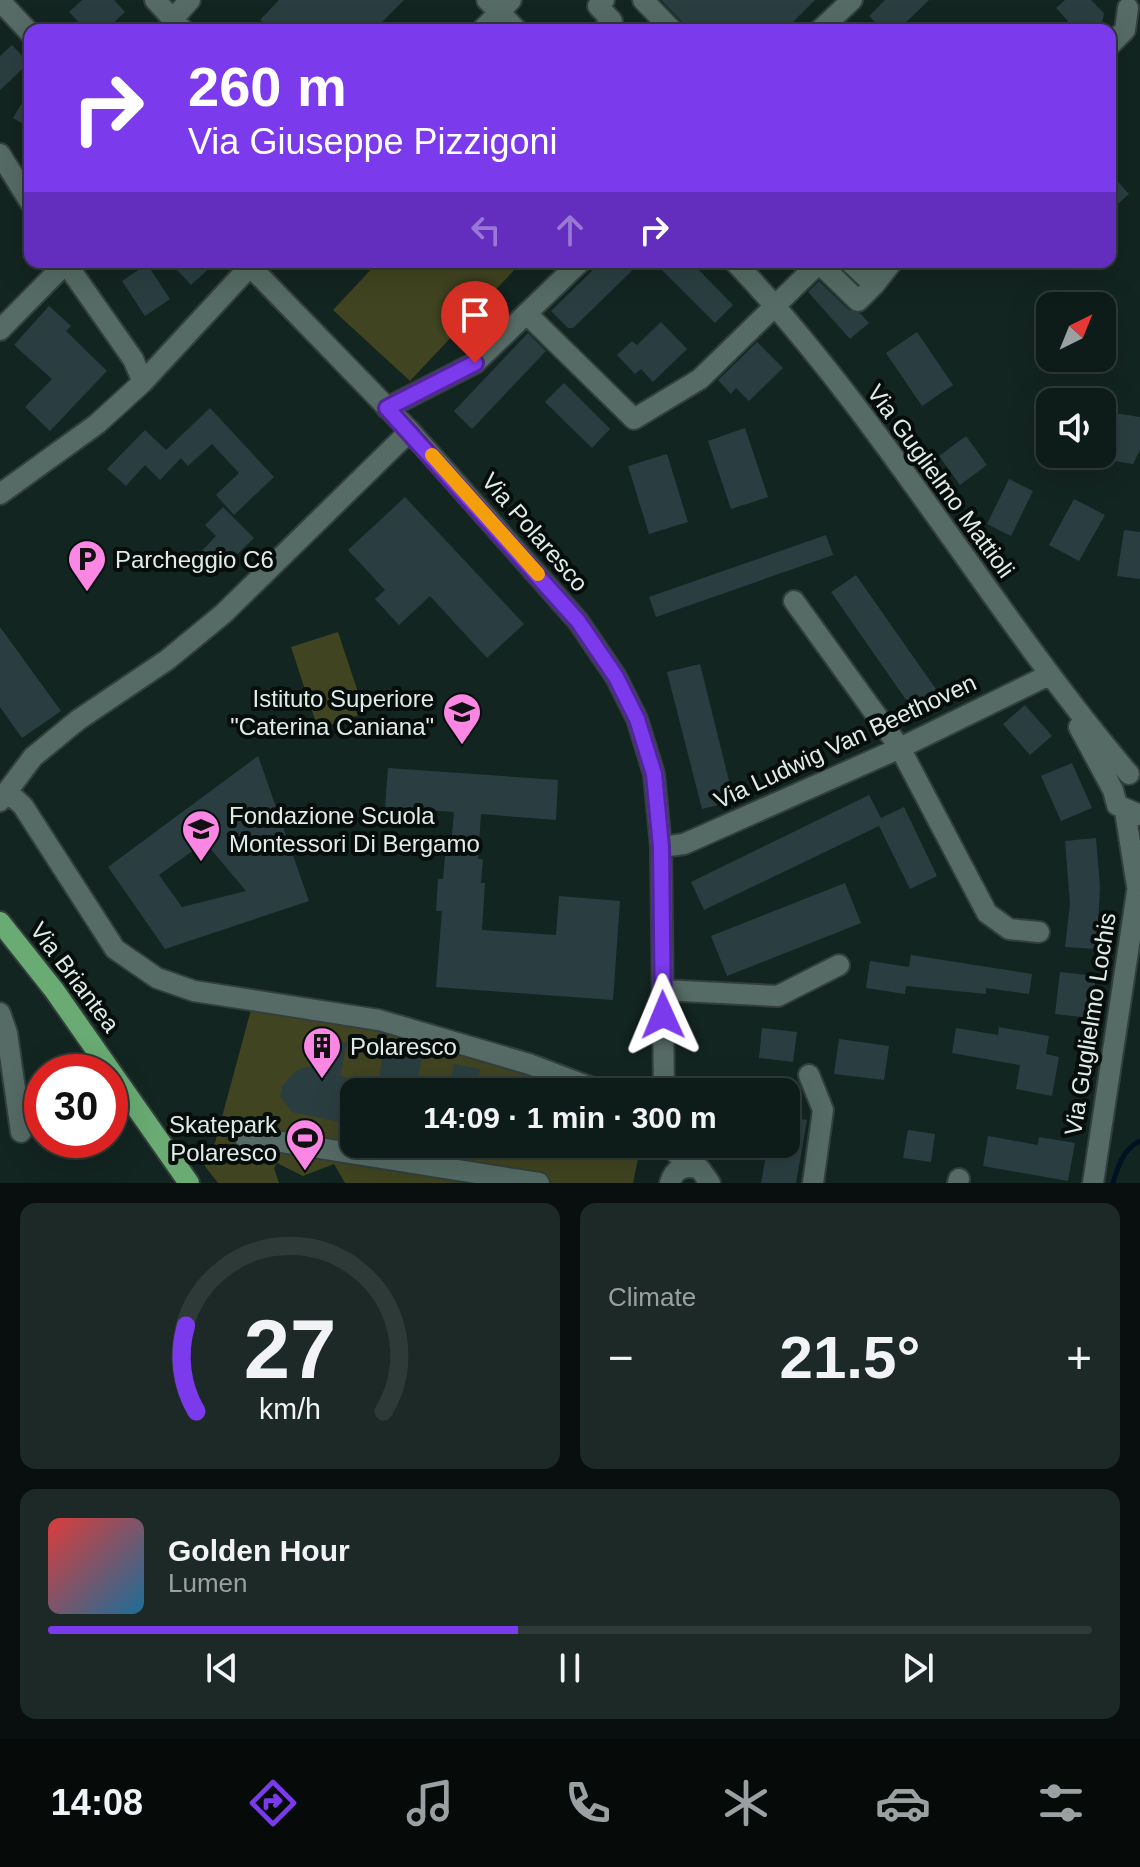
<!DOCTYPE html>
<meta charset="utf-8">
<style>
body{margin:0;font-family:Arial,sans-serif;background:#1c2926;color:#f1f3f6;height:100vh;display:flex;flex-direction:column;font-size:30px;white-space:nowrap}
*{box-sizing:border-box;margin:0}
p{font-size:26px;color:#9ba1a2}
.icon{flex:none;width:44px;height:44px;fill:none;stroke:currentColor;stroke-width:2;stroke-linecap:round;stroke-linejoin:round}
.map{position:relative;height:1183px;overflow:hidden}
.sheet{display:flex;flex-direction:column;gap:20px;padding:20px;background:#080f0e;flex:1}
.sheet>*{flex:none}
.banner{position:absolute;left:24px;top:24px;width:1092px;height:244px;border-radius:16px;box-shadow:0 8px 32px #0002,0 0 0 2px #2e3a38;background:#7c3aed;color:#fff;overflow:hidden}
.needle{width:52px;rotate:43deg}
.tools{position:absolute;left:1036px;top:292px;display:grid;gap:16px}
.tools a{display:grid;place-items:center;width:80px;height:80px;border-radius:16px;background:#0e1c19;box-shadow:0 8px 32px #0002,0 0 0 2px #2e3a38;font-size:40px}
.speed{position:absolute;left:24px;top:1054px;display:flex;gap:16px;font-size:40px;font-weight:700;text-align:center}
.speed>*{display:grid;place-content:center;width:104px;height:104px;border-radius:50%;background:#0e1c19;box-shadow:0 8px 32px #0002,0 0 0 2px #2e3a38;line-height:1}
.speed .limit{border:12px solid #d22;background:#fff;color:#111}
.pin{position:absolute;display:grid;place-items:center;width:68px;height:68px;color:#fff;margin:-82px -34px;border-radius:50% 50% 50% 0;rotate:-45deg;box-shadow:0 0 8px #0007}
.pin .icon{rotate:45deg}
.me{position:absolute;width:88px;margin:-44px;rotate:359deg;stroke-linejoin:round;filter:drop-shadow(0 0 6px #0008)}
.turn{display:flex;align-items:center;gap:28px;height:168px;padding:0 32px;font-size:36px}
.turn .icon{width:104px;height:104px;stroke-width:2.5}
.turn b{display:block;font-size:56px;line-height:68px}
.lanes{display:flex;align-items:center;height:76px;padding:0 32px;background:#0003;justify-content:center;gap:40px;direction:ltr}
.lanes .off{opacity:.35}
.big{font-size:60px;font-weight:700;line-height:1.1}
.sheet .tile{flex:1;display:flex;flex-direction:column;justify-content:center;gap:12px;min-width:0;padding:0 28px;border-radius:16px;background:#1c2926}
.sheet .dial{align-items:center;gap:0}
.dial svg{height:208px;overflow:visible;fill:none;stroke:#2e3a38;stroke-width:7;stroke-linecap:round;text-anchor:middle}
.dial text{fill:#f1f3f6;stroke:none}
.song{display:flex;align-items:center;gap:24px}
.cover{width:96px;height:96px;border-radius:12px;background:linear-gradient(135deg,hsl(0 70% 55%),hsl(200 70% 35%))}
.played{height:8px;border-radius:4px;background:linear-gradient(90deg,#7c3aed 45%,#2e3a38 45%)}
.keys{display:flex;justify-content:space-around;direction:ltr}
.heat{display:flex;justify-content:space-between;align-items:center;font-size:44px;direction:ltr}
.sheet .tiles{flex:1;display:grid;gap:20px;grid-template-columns:1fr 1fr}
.tile:last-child{grid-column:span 2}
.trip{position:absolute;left:340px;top:1078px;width:460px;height:80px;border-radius:16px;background:#0e1c19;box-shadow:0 8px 32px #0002,0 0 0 2px #2e3a38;font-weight:700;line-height:80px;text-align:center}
.tab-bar{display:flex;height:128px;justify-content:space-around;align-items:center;background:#060b0a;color:#9ba1a2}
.tab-bar .icon{width:56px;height:56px}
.tab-bar .on{color:#7c3aed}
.tab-bar b{font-size:36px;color:#f1f3f6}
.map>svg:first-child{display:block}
.green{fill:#414420}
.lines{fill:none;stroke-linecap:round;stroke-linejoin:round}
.stream{stroke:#012;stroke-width:5}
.building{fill:#2a3e41;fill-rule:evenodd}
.minor-casing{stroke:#323f3c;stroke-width:24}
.major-casing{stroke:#323f3c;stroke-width:24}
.minor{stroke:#566b65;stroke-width:20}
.major{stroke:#69ab72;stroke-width:20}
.route-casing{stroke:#51269a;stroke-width:20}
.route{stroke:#7c3aed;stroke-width:14}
.slow{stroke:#f59e0b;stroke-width:14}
.labels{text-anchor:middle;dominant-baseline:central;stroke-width:8;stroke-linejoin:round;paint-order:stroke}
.street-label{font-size:24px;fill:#e0ece8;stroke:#060d0b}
.poi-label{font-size:24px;fill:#e0ece8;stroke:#060d0b;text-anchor:start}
</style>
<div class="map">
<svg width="1140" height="1183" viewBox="0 0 1140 1183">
<rect width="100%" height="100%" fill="#132521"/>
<path class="green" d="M378,262h131l7,6 -106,113 -77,-71z
M338,632l27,81 -47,16 -27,-82z
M252,1006c109,20 224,38 325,86h-223v52h287l-8,39h-288l-11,-19 -31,12 -26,-13 -3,5 5,15h-61l-14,-18 11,-22z"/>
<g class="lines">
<path class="stream" d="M1113,1183c5,-17 10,-34 27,-42"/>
</g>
<path class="building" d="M82,0h32l11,12 -19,18h-20l-17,-18z
M279,0h125l-30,30h-99l-15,-10z
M661,0h154l-30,30h-100l-4,-9z
M885,0h44l-31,30h-15l-14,-14z
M1065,0h26l13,13 -3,17h-45l12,-9 -12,-13z
M12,45l17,18 -29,27v-34z
M30,90v38l-17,-10z
M1110,173l19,21 -19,17z
M170,262h46l-25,23z
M601,262h40l-68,66h-5l-17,-17z
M654,262h37l42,43 -18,18z
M147,264l23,35 -25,17 -23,-35z
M819,281l30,29 12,4 8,9 -19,16 -42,-47z
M49,306l22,20 -5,5 41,40 -57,60 -25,-24 27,-28 -38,-34z
M661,322l26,27 -34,33 -12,-13 -6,5 -18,-19 15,-14 5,4z
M917,332l36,53 -31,21 -36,-53z
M528,333l18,18 -74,78 -18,-18z
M757,342l26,26 -34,33 -13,-13 -5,6 -13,-14z
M564,383l46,46 -18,19 -47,-46z
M210,408l64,69 -40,38 -18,-20 23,-22 -27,-29 -24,22 -7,-8 -21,22 -15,-15 -19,21 -19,-17 38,-39 21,20z
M1102,411l38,6v33l-7,14 -31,-5z
M745,428l23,69 -37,12 -23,-68z
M966,436l21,29 -27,20 -21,-29z
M667,454l21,68 -39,12 -21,-68z
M1009,479l24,12 -22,45 -24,-12z
M405,497l119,127 -37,34 -57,-62 -31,29 -24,-26 10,-9 -37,-40z
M1074,499l31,16 -26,46 -30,-16z
M223,507l31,31 -40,39 -19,-19 21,-22 -11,-11z
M1124,530l16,2v47l-23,-3z
M826,535l7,20 -177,62 -7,-20z
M856,575l89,127 -25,18 -89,-128z
M0,627l61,84 -39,27 -22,-31z
M700,664l34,137 -32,8 -35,-137z
M1025,705l27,31 -22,19 -27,-31z
M258,756l51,145 -144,48 -57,-82zM205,842l41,49 -64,16 -23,-32z
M1072,763l20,45 -31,13 -20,-45z
M388,768l170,12 -2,40 -75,-6 -3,45h5l-2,24h4l-3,47 74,5 3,-39 61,5 -7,99 -177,-13 6,-76h-6l2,-32h5l2,-23h5l4,-44 -69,-5z
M869,795l12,23 23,-11 33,69 -27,13 -31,-63 -175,84 -13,-28z
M1096,838l4,49 -3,62 -32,-2 5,-43 -5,-63z
M845,883l16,40 -134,53 -16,-40z
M911,955l121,19 -3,20 -43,-6v6l-80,-8 -1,8 -39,-6 4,-27 39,6z
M1060,972l36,4 -5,42 -36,-4z
M999,1027l50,9 -3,18 13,3 -7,39 -36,-7 4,-24 -68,-12 4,-25 42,7z
M762,1028l35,4 -4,30 -34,-4z
M317,1038l30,5 -7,33 38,8 7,-40 38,7 -8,41h-61v33l-62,-13 -12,-16 2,-10 15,-16 14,-4z
M839,1039l50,7 -5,34 -50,-6z
M454,1064l26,5 -4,23h-28z
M786,1116l21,4 -11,63h-35l7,-39h18z
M908,1130l27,4 -4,28 -28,-4z
M988,1136l50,9 1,-8 36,6 -7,38 -85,-15z"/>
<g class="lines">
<g class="minor-casing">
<path id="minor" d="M155,0l28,30
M487,0l30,30
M643,0l29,30
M0,1l30,32
M172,20l18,-20
M482,30l29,-30
M603,30l9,-9 -14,-15 6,-6
M820,30l32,-30
M1110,45l15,-15 3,-22
M0,154l30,48
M65,262l68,97 10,23
M246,262l164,169 168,190 38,56 21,42 17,55 7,73 3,245
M735,262c148,156 255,348 394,512
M818,262l40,39 16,-16
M850,262l24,23 18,-23
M527,314l107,105 66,-40 120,-117
M0,330l66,-67
M387,408l88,-45 105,-101
M0,494l97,-70 46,-42 111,-120
M794,601l106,147 87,165 22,16 30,3
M1079,727l34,63 4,15 23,10
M9,793l14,13 92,143 42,29 37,13 185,29 150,44 74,28
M0,801l33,-44 45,-37 89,-60 56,-46 187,-183
M1125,811l12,75
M661,847l23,-3 216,-96 149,-73
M663,990l115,6 61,-31
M0,1013l7,20 14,99
M809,1075l14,35 -10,73
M243,1136l296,47
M670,1144l8,11 22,14
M670,1183c4,-15 16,-19 30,-14l10,14
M958,1183l1,-4
M1093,1183l47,-311"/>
</g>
<g class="major-casing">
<path id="major" d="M0,922l54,68 135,193"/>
</g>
<use href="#minor" class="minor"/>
<use href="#major" class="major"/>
</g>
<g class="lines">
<g class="route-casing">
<path id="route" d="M475,363l-88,45 191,213 38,56 21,42 17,55 7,73 2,168"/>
</g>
<use href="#route" class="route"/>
<path class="slow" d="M432,455l106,119"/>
</g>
<defs>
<g id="parking-pin" transform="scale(2)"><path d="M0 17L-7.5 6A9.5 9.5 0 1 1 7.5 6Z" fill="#fc86e4" stroke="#060d0b"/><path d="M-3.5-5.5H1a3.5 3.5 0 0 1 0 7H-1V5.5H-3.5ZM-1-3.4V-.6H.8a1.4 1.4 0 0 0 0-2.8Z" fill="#111"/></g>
<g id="school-pin" transform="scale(2)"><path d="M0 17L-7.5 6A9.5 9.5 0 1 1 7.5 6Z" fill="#fc86e4" stroke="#060d0b"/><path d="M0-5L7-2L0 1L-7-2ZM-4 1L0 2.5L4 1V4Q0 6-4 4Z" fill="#111"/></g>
<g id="building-pin" transform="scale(2)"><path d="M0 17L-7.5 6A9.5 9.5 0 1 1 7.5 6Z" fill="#fc86e4" stroke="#060d0b"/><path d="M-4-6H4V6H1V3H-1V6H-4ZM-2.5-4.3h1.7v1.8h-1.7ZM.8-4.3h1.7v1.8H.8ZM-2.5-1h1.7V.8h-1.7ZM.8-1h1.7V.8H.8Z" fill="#111"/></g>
<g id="stadium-pin" transform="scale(2)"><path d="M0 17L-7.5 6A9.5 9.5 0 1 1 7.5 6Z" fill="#fc86e4" stroke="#060d0b"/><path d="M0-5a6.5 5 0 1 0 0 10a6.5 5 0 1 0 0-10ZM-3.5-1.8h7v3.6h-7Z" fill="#111"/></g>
</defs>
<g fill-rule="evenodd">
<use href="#parking-pin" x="87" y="559"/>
<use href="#school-pin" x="462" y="712"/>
<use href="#school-pin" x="201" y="829"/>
<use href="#building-pin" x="322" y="1046"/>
<use href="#stadium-pin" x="305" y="1138"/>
</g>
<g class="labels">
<g class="street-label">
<text transform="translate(941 481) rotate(54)">Via Guglielmo Mattioli</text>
<text transform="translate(535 532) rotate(49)">Via Polaresco</text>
<text transform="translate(845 741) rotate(-25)">Via Ludwig Van Beethoven</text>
<text transform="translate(75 977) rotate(53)">Via Briantea</text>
<text transform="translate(1090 1024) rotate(-81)">Via Guglielmo Lochis</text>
</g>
<g class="poi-label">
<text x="115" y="559">Parcheggio C6</text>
<text x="434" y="698" text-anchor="end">Istituto Superiore<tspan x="434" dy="28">"Caterina Caniana"</tspan></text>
<text x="229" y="815">Fondazione Scuola<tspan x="229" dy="28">Montessori Di Bergamo</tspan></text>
<text x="350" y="1046">Polaresco</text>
<text x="277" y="1124" text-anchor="end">Skatepark<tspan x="277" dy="28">Polaresco</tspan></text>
</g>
</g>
</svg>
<div class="tools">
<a><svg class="needle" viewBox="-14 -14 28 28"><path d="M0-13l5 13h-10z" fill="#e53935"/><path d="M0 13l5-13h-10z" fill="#9ba1a2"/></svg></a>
<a><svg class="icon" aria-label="sound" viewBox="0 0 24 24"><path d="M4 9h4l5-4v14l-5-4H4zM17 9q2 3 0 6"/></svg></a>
</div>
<div class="speed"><div class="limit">30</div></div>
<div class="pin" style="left:475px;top:363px;background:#d93025"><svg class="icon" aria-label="arrive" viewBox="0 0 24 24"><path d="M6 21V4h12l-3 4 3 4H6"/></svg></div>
<svg class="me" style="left:663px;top:1015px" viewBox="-20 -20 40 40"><path d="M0-17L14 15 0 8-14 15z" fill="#7c3aed" stroke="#fff" stroke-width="4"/></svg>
<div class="trip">14:09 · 1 min · 300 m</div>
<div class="banner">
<div class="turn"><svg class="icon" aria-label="right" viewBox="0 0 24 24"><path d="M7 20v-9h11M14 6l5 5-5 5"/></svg><div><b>260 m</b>Via Giuseppe Pizzigoni</div></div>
<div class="lanes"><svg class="icon off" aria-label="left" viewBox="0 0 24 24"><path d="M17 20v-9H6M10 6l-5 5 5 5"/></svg><svg class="icon off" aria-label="ahead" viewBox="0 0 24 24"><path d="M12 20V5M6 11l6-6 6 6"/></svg><svg class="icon" aria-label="right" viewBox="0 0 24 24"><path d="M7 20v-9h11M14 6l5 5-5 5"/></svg></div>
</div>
</div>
<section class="sheet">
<div class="tiles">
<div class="tile dial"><svg viewBox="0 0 100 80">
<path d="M14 69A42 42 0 1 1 86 69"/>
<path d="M14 69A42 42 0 0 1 10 36" stroke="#7c3aed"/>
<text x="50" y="56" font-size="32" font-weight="700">27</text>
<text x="50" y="72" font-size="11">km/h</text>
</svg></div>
<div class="tile"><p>Climate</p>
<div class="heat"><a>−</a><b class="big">21.5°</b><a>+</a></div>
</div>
<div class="tile">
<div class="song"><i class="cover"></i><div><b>Golden Hour</b><p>Lumen</p></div></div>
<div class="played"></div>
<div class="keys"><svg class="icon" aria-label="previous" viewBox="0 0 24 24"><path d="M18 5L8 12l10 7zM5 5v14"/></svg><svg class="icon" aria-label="pause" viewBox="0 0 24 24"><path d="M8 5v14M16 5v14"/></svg><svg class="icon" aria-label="next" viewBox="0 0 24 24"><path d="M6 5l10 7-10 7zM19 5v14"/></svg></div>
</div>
</div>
</section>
<nav class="tab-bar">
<b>14:08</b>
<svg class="icon on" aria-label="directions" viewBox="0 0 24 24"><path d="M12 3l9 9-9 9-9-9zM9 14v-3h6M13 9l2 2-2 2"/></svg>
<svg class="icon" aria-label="music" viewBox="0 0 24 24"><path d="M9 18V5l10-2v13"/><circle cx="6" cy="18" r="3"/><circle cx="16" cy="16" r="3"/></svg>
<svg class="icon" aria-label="phone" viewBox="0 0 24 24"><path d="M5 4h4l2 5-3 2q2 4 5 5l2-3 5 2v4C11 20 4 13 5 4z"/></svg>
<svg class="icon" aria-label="climate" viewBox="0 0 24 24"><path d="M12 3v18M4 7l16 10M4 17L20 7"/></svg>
<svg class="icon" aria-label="car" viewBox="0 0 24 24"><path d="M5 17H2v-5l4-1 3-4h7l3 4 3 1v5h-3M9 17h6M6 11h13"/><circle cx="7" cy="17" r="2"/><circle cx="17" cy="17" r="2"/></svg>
<svg class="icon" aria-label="filters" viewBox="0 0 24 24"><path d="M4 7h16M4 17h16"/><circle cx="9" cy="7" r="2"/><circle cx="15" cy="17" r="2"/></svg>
</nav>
